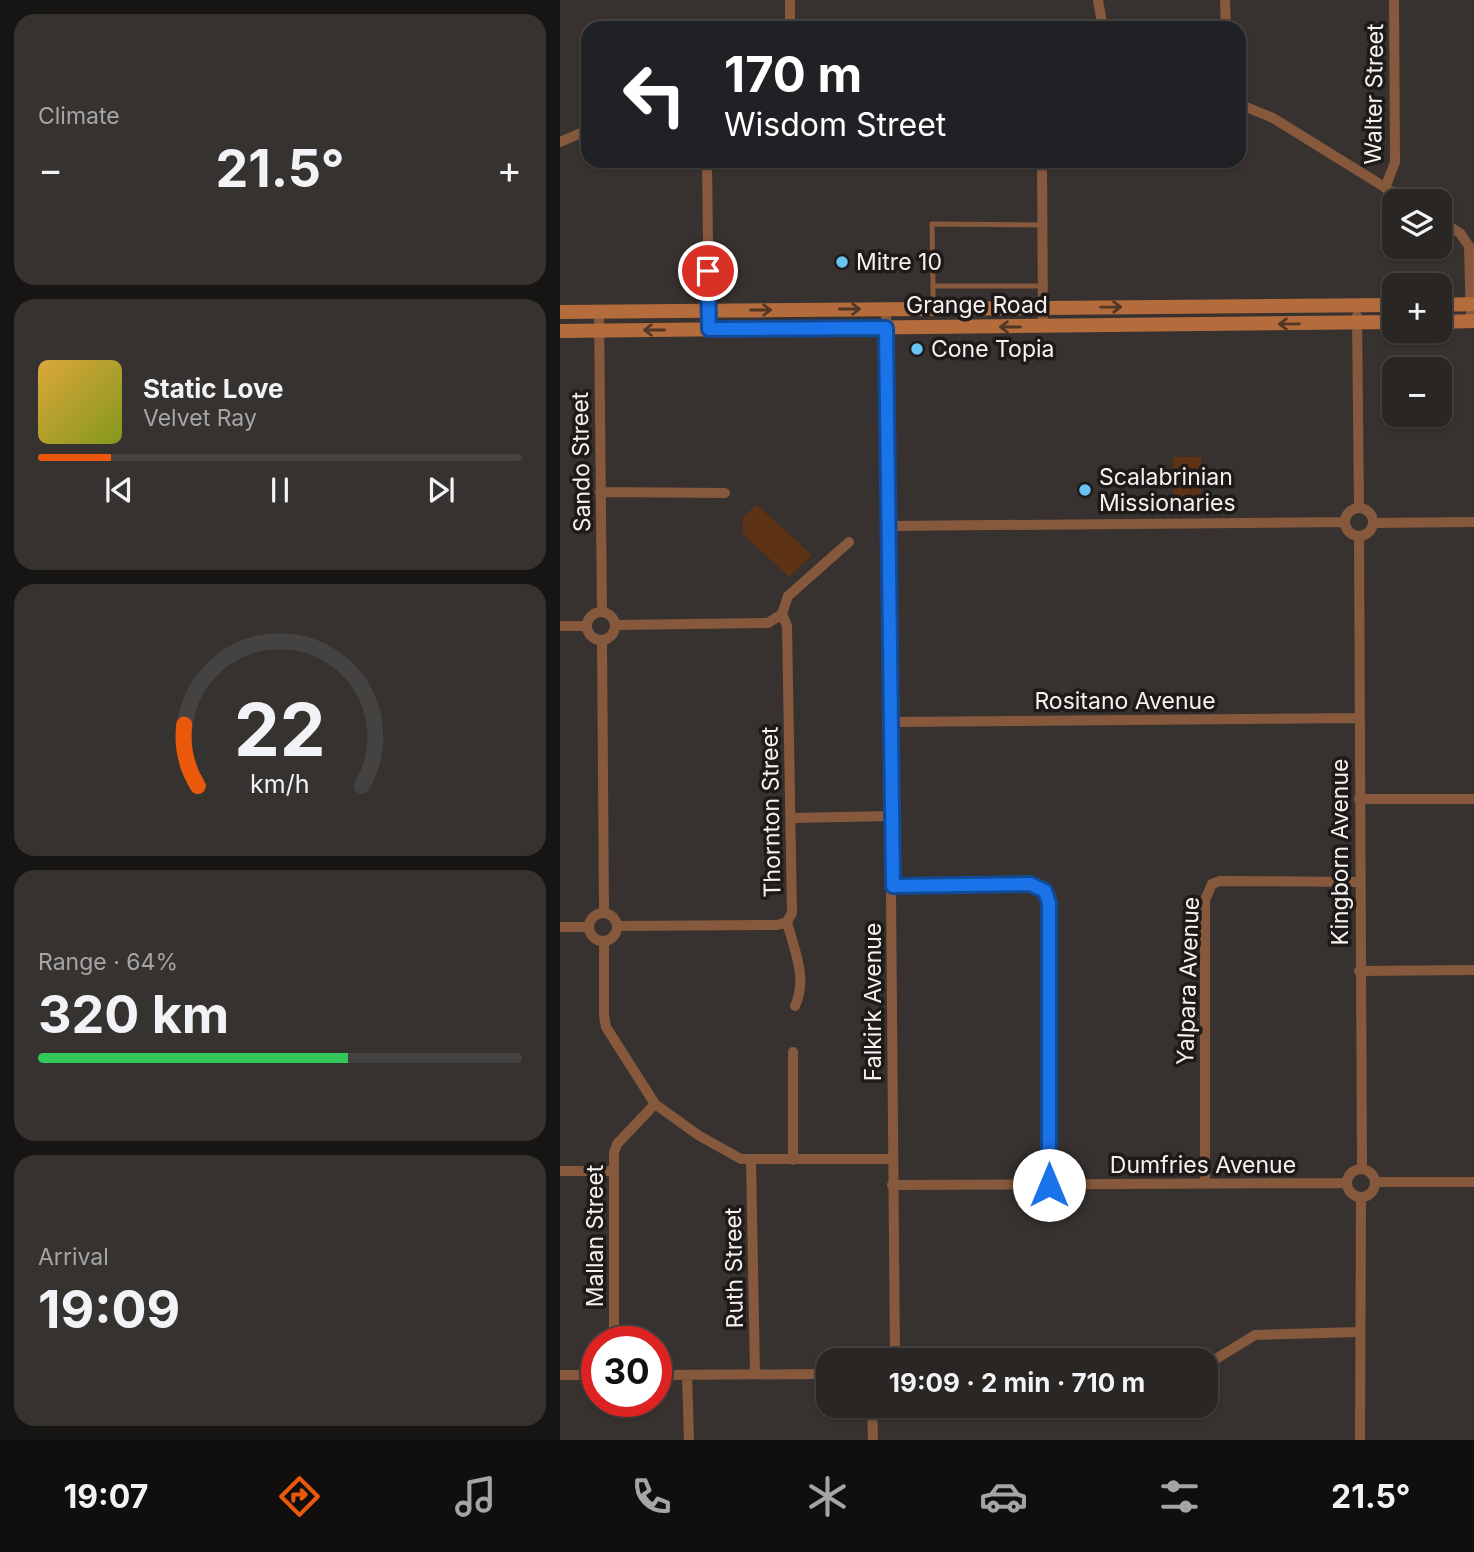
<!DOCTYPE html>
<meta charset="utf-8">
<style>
body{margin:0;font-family:Inter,sans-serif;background:#353230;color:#f1f3f6;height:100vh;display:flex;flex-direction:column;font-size:26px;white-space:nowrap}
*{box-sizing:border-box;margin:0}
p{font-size:23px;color:#a5a5a6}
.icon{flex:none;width:38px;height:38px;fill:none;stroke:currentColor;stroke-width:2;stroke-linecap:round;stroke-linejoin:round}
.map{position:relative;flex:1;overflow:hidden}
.side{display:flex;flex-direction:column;gap:14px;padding:14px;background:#171513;width:560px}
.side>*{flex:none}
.guide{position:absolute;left:21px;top:21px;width:665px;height:147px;border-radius:21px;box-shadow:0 2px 5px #0004,0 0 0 2px #454341;background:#202124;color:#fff;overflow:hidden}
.buttons{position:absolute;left:822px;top:189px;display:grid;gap:14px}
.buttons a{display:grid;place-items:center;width:70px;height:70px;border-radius:14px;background:#292623;box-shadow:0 2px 5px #0004,0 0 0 2px #454341;font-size:35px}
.speed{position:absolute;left:21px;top:1326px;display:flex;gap:14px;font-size:35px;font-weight:700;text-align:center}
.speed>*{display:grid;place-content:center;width:91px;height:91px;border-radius:50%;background:#292623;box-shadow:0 2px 5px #0004,0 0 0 2px #454341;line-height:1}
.speed .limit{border:10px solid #d22;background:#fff;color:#111}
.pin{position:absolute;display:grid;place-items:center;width:60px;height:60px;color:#fff;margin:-30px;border:4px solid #fff;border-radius:50%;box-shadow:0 2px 7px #0007}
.me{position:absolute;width:77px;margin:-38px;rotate:0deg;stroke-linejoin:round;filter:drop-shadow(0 0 5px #0008)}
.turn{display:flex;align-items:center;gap:24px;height:147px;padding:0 28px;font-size:32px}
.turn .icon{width:91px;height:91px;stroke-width:2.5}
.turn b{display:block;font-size:49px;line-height:60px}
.big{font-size:52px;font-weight:700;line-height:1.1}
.side .card{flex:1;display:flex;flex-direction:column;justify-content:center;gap:10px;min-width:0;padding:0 24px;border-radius:21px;background:#353230}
.side .dial{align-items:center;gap:0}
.dial svg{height:182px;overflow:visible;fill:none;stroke:#454341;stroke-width:7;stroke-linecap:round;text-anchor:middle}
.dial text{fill:#f1f3f6;stroke:none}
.song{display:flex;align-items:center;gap:21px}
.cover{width:84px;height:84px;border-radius:10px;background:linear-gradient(135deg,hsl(40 70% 55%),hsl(70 70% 35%))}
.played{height:7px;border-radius:4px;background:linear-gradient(90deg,#ea580c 15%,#454341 15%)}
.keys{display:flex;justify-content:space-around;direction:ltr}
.heat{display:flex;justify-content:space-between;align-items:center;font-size:38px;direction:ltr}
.charge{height:10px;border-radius:5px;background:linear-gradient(90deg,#34c759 64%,#454341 0)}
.trip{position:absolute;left:256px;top:1348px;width:402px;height:70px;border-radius:21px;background:#292623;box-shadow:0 2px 5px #0004,0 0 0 2px #454341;font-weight:700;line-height:70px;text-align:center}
.menu{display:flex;height:112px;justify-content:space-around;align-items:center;background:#100f0e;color:#a5a5a6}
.menu .icon{width:49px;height:49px}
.menu .active{color:#ea580c}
.menu b{font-size:32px;color:#f1f3f6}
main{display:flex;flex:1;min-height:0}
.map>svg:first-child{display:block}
.green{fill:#5e3214}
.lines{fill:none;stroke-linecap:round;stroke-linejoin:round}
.service{stroke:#86593d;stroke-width:5}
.minor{stroke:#86593d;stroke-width:10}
.secondary{stroke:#b46c3d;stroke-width:14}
.oneway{stroke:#523726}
.route-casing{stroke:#114b97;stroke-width:18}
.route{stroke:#1a73e8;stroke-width:12}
.poi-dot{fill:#69c3f1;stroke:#1d1a19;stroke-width:2.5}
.labels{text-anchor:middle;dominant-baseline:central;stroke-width:7;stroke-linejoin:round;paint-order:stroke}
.street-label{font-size:23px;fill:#f5f1ef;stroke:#1d1a19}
.poi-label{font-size:23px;fill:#f5f1ef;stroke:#1d1a19;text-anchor:start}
</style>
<main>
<section class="side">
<div class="card"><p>Climate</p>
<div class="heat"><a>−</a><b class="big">21.5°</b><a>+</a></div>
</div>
<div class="card">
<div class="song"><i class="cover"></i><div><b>Static Love</b><p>Velvet Ray</p></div></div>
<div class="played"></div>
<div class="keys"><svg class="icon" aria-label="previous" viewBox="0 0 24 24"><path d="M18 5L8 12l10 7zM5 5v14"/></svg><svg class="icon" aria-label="pause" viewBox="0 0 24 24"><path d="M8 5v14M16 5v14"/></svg><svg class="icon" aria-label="next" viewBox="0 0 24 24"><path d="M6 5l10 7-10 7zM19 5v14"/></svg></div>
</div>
<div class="card dial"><svg viewBox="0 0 100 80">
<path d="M14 69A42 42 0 1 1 86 69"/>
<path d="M14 69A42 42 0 0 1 8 42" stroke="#ea580c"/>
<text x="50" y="56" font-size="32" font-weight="700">22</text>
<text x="50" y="72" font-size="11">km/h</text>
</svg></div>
<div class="card"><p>Range · 64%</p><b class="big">320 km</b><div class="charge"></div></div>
<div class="card"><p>Arrival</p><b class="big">19:09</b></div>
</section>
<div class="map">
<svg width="914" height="1440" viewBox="0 0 914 1440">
<rect width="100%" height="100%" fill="#37322f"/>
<path class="green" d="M613,457h28v50h-28z
M197,505l55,50 -23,22 -46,-43v-17z"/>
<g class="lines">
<path class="service" d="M373,286l-1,-62 110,1
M373,309v-23h110"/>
<path class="minor" d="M230,0v28
M538,0l5,28
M665,0l1,28
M679,104l34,14 134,83
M0,142l28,-12
M147,161l2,168
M313,161h7
M482,161l1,166
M825,188l10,-26 -1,-162
M880,221l20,12 9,13 2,75
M326,309l9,1051
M39,311l3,301
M797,316l2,192
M40,492l125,1
M785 522a14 14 0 1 1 28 0a14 14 0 1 1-28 0Z
M813,523l101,-1
M329,526l456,-4
M799,536l3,633
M27 626a14 14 0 1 1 28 0a14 14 0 1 1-28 0Z
M222,614l5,12 5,287 -5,9c7,28 21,56 8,84
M55,625l153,-2 14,-9 6,-18 61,-54
M0,626h27
M42,640l2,273
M332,722l466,-4
M799,799h115
M232,818l100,-2
M333,886l137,-2 16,7 3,12v282
M29 927a14 14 0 1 1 28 0a14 14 0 1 1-28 0Z
M57,926l160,-1 10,-3
M0,927h29
M44,941v74l2,12 49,77 43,31 43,24h151
M799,971l115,-1
M191,1160l4,214
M233,1160v-108
M787 1183a14 14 0 1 1 28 0a14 14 0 1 1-28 0Z
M0,1171h54
M815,1182h99
M645,1184v-284l7,-16 8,-3 139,1
M332,1185l455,-2
M54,1342v-189l3,-9 38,-40
M646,1365l49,-30 104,-3
M0,1375h37
M96,1375l172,-1
M127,1375l2,65
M312,1405l1,35
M800,1440l1,-243"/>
<path class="secondary" d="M880,305l34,-1
M0,312l835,-7
M880,322l34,-1
M0,331l835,-9"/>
</g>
<defs><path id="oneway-shaft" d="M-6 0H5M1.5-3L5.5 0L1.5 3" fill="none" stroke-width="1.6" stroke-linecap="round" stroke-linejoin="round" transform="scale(1.75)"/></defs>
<g class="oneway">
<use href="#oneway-shaft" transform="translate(551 307) rotate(-1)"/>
<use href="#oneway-shaft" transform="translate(290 309)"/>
<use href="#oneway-shaft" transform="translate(201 310)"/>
<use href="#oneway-shaft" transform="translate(729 324) rotate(179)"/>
<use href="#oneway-shaft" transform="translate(450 327) rotate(180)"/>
<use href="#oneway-shaft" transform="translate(94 330) rotate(180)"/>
</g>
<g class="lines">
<g class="route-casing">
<path id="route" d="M148,271l1,58 177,-1 7,558 137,-2 15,7 4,12v282"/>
</g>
<use href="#route" class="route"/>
</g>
<g class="poi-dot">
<circle cx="282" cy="262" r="7"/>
<circle cx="357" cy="349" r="7"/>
<circle cx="525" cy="490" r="7"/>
</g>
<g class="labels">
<g class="street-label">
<text transform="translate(814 94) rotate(-89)">Walter Street</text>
<text x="417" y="305">Grange Road</text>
<text transform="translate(21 462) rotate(-91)">Sando Street</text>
<text x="565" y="701">Rositano Avenue</text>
<text transform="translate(211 812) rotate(-91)">Thornton Street</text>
<text transform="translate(780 852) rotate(-90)">Kingborn Avenue</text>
<text transform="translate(628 981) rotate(-88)">Yalpara Avenue</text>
<text transform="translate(313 1002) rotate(-90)">Falkirk Avenue</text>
<text x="643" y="1165">Dumfries Avenue</text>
<text transform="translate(35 1236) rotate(-90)">Mallan Street</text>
<text transform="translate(174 1268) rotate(-91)">Ruth Street</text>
</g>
<g class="poi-label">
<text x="296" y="262">Mitre 10</text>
<text x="371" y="349">Cone Topia</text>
<text x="539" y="477">Scalabrinian<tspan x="539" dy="26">Missionaries</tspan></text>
</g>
</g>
</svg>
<div class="buttons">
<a><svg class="icon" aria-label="layers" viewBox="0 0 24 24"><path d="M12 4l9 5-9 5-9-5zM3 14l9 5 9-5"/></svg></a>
<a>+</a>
<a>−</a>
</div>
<div class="speed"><div class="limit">30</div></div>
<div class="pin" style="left:148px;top:271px;background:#d93025"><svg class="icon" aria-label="arrive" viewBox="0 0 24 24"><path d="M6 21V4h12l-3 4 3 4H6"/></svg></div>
<svg class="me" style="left:489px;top:1185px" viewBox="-20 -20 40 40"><circle r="19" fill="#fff"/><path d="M0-13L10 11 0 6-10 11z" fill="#1a73e8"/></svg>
<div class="trip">19:09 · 2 min · 710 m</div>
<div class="guide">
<div class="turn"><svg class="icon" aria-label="left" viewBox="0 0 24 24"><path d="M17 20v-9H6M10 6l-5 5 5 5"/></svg><div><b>170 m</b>Wisdom Street</div></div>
</div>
</div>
</main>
<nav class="menu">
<b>19:07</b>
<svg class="icon active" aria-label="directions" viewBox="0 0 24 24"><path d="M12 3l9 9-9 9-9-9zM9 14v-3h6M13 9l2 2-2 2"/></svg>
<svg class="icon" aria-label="music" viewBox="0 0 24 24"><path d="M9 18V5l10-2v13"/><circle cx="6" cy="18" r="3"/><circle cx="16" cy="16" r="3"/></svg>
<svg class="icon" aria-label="phone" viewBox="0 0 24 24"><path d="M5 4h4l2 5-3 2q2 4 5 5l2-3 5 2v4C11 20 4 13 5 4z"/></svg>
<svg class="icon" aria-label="climate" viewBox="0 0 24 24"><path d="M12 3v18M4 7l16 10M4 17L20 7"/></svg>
<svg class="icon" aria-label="car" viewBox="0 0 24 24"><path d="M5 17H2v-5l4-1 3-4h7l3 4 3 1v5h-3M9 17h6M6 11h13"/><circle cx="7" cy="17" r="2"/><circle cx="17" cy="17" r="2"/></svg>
<svg class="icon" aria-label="filters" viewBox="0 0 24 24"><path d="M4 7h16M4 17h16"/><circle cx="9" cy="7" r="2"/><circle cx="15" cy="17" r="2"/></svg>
<b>21.5°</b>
</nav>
